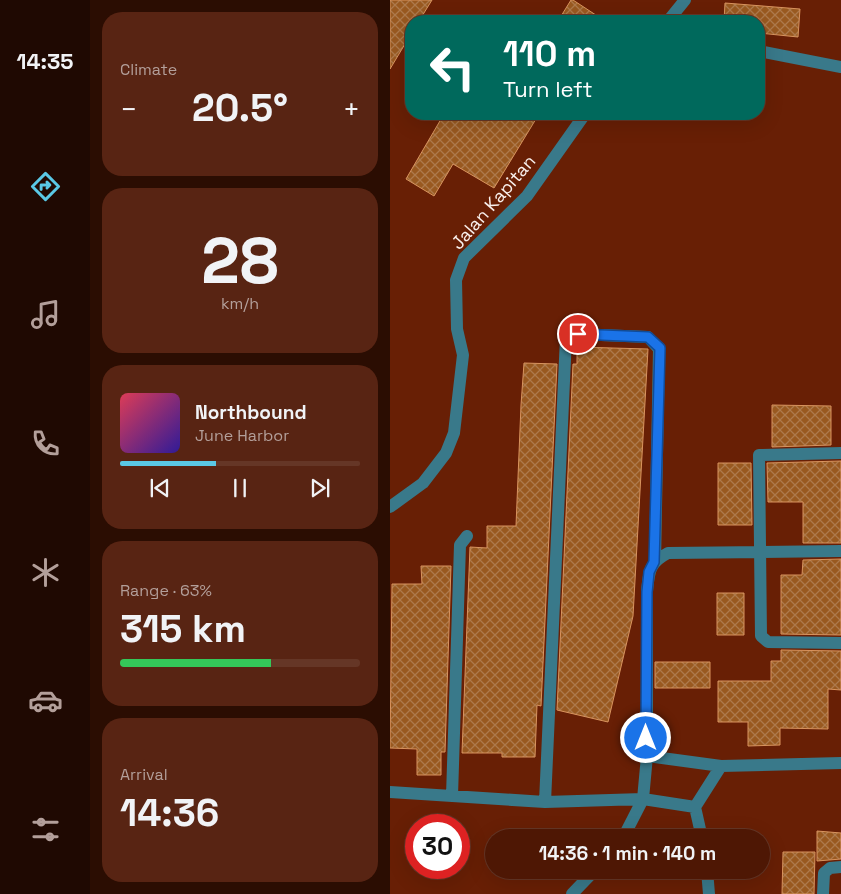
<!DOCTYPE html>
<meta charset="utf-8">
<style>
body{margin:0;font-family:"Space Grotesk",sans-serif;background:#582413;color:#f1f3f6;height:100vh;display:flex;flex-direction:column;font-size:19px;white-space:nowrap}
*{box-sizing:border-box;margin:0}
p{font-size:16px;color:#b39f9a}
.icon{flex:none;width:28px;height:28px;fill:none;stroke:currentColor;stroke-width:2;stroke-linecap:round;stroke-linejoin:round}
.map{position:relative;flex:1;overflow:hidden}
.sheet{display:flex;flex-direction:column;gap:12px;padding:12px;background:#2b0d02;width:300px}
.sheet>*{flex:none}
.guide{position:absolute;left:15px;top:15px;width:360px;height:105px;border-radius:20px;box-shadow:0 5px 20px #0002,0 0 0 1px #653626;background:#00695c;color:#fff;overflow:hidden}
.speed{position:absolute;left:15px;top:814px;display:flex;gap:10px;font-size:25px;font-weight:700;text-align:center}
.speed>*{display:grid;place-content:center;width:65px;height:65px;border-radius:50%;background:#4e1704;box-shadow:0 5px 20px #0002,0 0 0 1px #653626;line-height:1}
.speed .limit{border:8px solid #d22;background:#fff;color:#111}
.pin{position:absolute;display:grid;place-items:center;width:42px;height:42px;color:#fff;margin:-21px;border:2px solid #fff;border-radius:50%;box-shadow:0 1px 5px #0007}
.me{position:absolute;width:55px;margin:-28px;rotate:0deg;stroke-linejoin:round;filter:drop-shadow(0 0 4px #0008)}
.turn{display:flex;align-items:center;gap:18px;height:105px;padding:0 15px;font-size:22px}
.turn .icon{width:65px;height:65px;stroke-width:2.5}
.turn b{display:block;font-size:35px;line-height:42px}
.big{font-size:38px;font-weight:800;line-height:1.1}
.sheet .tile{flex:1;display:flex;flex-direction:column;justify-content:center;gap:8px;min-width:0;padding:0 18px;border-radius:20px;background:#582413}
.sheet .dial{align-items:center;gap:0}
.dial b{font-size:65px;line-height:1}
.song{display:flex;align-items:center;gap:15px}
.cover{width:60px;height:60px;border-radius:8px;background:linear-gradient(135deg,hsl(350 70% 55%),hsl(250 70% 35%))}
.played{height:5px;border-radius:2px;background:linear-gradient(90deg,#5ac8e5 40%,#653626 40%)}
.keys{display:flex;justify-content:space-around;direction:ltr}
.heat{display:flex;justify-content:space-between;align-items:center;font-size:28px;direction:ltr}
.charge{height:8px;border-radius:4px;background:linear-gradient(90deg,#34c759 63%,#653626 0)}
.trip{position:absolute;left:95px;top:829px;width:285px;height:50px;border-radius:25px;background:#4e1704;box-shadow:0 5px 20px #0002,0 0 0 1px #653626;font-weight:800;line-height:50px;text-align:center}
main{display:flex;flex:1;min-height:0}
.menu{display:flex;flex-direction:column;width:90px;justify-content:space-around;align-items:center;background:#1f0902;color:#b39f9a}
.menu .icon{width:35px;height:35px}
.menu .on{color:#5ac8e5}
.menu b{font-size:22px;color:#f1f3f6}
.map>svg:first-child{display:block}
.building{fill:url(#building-cross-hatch);stroke:#d9945e}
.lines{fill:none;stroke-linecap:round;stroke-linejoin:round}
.street{stroke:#39798a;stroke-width:12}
.route-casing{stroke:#114b97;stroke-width:12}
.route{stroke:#1a73e8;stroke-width:9}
.labels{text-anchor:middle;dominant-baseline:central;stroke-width:4;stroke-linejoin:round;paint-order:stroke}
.street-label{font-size:18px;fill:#f9f0ed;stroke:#681f05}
</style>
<main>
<nav class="menu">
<b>14:35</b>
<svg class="icon on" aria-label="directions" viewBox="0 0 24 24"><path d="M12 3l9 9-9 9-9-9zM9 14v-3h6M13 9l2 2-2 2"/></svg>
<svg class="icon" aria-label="music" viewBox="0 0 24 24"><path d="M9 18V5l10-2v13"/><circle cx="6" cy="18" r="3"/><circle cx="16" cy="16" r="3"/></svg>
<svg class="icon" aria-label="phone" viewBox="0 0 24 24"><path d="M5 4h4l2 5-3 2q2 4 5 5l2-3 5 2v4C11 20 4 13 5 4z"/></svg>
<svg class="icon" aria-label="climate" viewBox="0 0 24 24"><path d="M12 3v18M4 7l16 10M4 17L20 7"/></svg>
<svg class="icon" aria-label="car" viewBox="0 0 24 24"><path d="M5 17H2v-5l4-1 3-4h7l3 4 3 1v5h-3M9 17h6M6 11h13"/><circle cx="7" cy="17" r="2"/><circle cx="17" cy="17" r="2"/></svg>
<svg class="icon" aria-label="filters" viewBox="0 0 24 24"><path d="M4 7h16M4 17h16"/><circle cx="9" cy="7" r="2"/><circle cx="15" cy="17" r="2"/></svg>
</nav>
<section class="sheet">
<div class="tile"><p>Climate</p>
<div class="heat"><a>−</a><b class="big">20.5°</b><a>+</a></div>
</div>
<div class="tile dial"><b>28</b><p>km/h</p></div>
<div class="tile">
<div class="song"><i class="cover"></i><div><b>Northbound</b><p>June Harbor</p></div></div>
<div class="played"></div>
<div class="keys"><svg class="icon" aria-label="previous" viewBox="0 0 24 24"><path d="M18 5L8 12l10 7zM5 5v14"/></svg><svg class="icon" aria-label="pause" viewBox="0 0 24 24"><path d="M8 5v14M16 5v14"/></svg><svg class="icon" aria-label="next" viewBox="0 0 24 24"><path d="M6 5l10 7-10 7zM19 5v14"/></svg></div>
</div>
<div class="tile"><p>Range · 63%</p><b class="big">315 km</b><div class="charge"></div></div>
<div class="tile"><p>Arrival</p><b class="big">14:36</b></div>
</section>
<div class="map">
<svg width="451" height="894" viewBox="0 0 451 894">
<defs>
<pattern id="building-cross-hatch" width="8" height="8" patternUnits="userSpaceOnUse" patternTransform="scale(1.25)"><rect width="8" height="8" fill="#995920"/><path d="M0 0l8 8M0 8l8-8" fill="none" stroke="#ad794c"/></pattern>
</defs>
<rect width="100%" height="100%" fill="#681f05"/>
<path class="building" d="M0,0h42l-13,21h-8v13l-21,35z
M181,0h2l32,21h-47z
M335,3l75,6 -2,28 -39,-4v-12h-35z
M54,114h95l-45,74 -41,-24 -19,32 -28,-17z
M187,347l71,2 -15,267 -25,106 -51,-12 16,-346h4z
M134,363l33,1 -16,342 -4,-1 -2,52h-33v-4h-40l8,-206 17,1v-22h29l5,-121z
M382,405l59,1v39l-59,2z
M451,461v82h-38v-41h-35l-1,-39z
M328,463h33l1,62h-34z
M451,559v76l-60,-1v-59h21l1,-15z
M31,566h30l-6,186h-4v23h-24v-26l-27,-1 2,-164h30z
M327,593h27v42h-27z
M391,650l60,1v39l-13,-1v40l-48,-1v17l-32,1v-24h-30v-41h53v-20h10z
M265,662h55v26h-55z
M427,831l24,2v26l-24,2z
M393,852h32l-1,42h-32z"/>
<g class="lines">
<path class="street" d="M278,21l17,-21
M369,51l82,16
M451,453l-82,2 2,181 7,6 73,1
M0,507l33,-24 23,-30 8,-20 9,-78 -6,-26 -1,-49 8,-22 63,-62 58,-82
M257,756l74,10 120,-3
M0,792l155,10 98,-3 52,8
M62,796l8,-251 7,-9
M155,802l21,-465 12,-3 70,3 11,12 -4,213
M233,838l20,-39 4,-43v-165c2,-20 2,-28 21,-38l173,-2
M312,838l-7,-31 26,-41
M317,870l2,24
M182,894l23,-24
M433,894l1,-21 6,-5 11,-1"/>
</g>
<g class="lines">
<g class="route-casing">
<path id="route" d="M188,334l70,3 12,11 -6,214 -5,10 -2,20 -1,146"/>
</g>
<use href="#route" class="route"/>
</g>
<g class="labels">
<g class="street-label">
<text transform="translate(103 202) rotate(-49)">Jalan Kapitan</text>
</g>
</g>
</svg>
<div class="speed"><div class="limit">30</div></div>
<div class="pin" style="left:188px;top:334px;background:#d93025"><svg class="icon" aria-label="arrive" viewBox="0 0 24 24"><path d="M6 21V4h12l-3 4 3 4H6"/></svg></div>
<svg class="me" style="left:256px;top:738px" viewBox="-20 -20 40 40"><circle r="17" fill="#1a73e8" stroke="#fff" stroke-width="3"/><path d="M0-11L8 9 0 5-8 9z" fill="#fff"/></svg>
<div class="trip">14:36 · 1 min · 140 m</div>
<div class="guide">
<div class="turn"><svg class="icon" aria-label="left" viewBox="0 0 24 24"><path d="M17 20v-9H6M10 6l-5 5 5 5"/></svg><div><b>110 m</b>Turn left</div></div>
</div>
</div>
</main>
